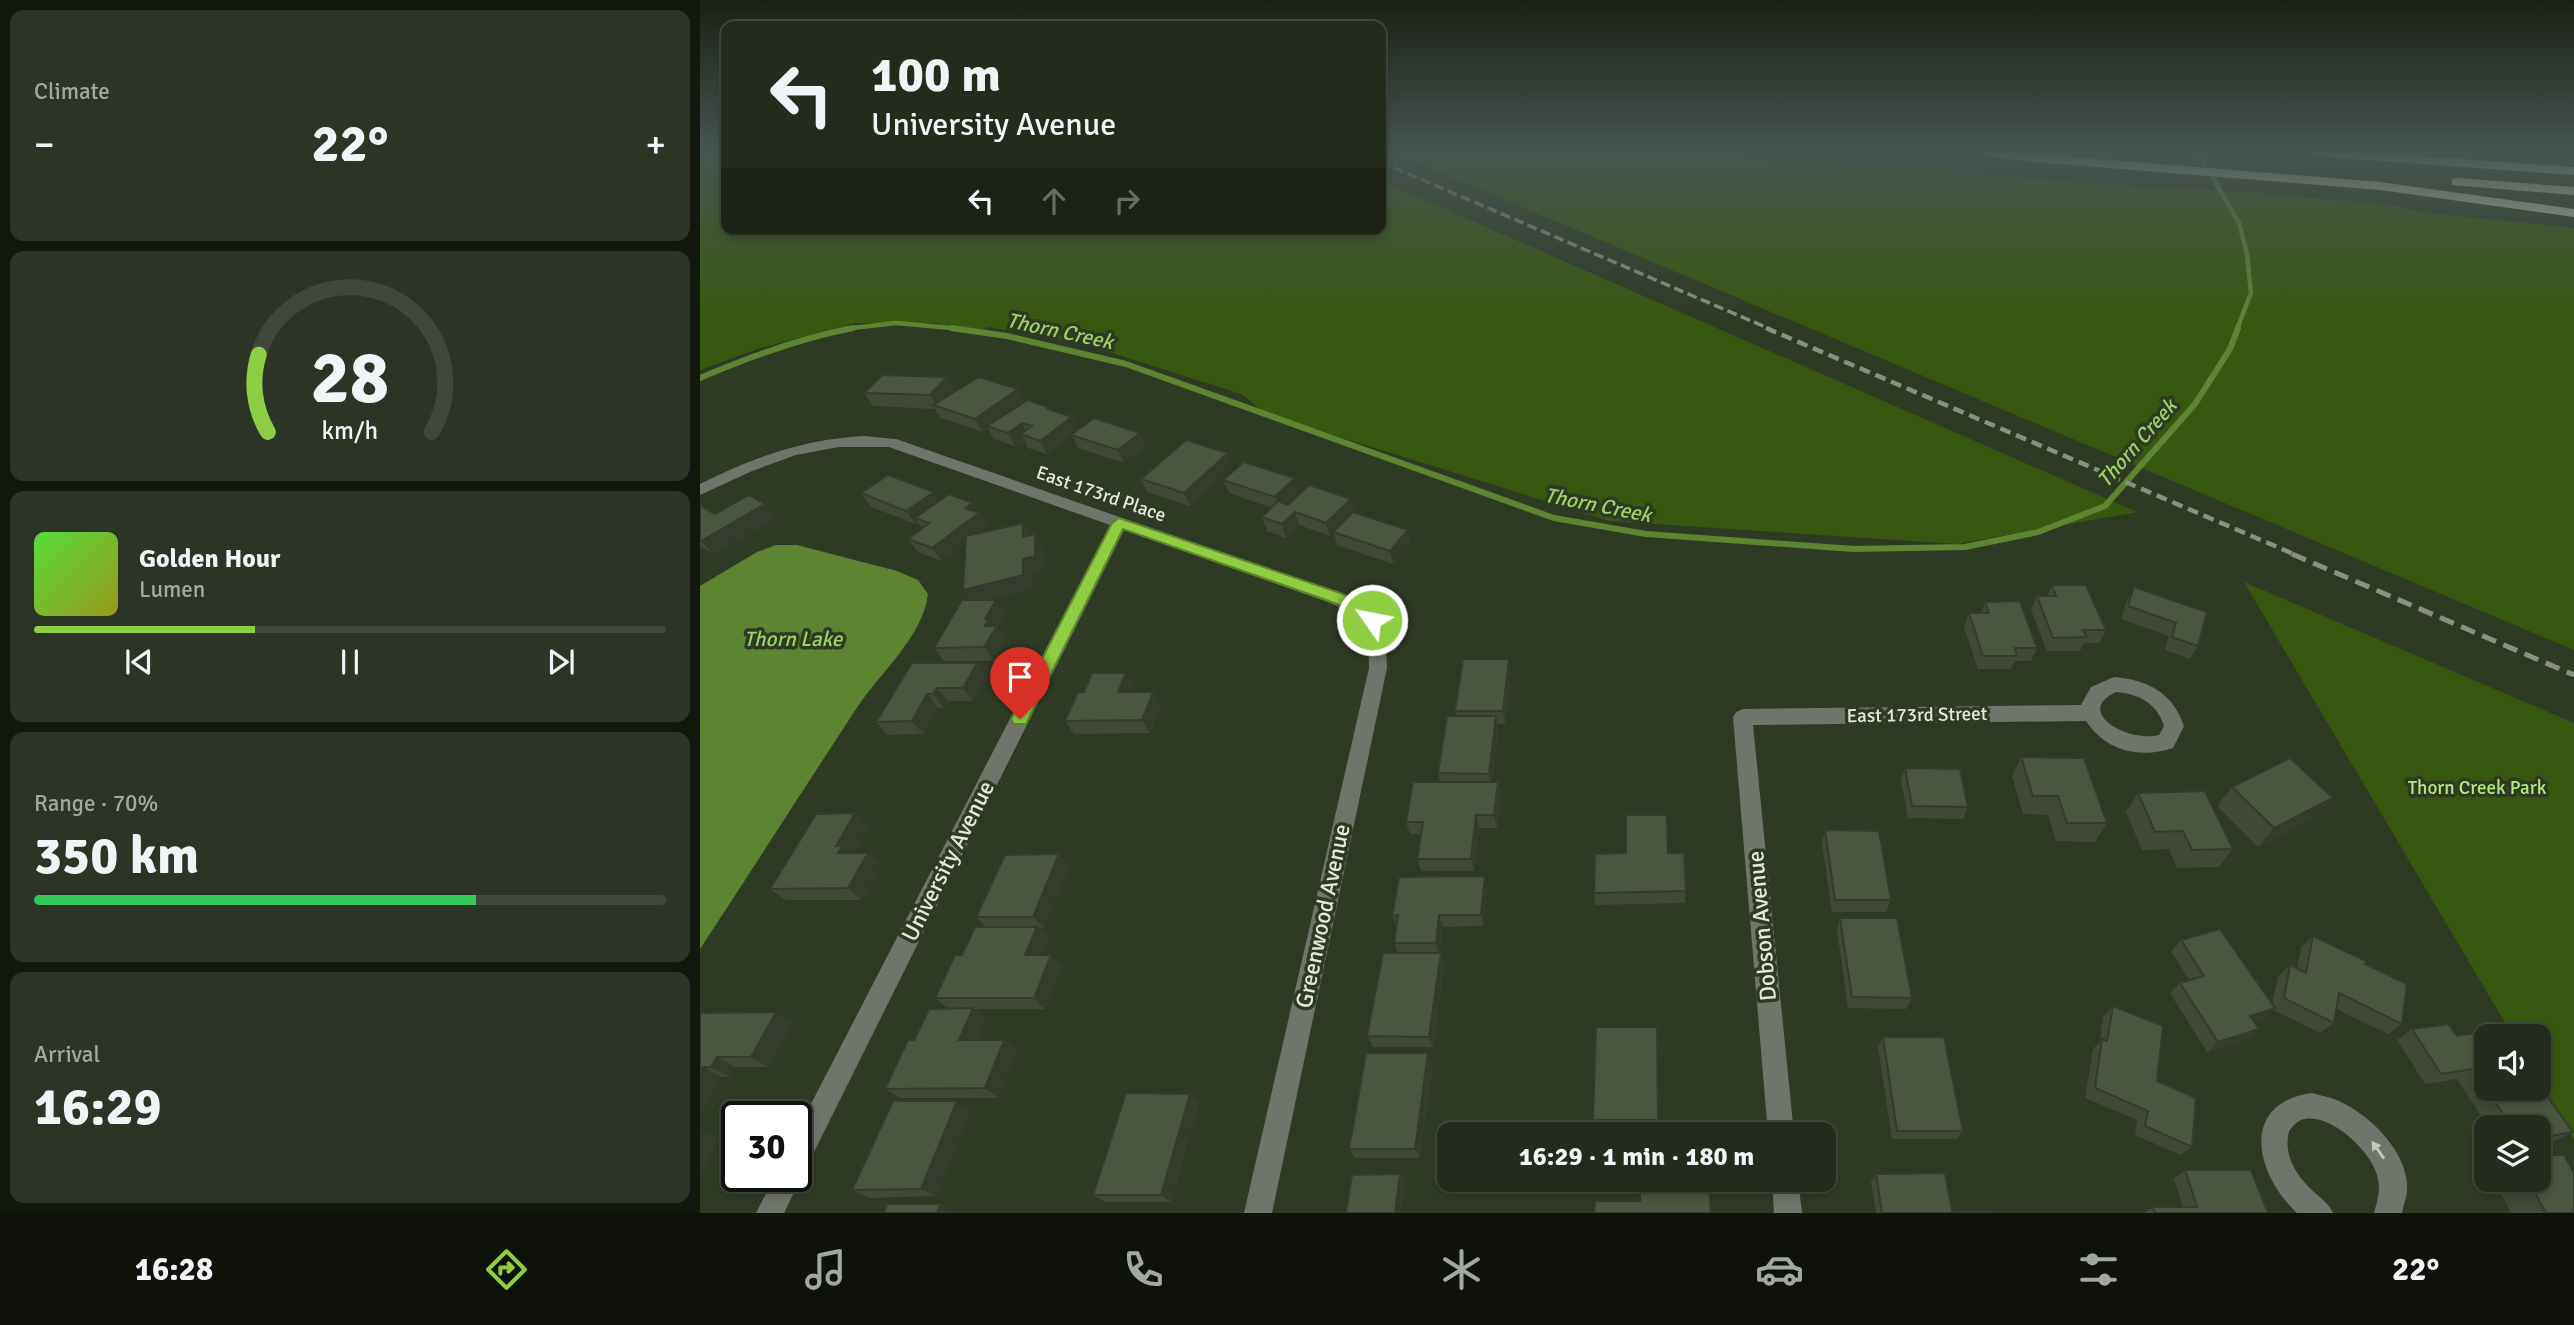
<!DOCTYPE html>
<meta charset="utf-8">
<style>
body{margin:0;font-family:Signika,sans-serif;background:#2b3425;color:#f1f3f6;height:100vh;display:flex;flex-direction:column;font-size:26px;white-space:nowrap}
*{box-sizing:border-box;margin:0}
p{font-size:23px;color:#a3a7a3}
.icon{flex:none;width:38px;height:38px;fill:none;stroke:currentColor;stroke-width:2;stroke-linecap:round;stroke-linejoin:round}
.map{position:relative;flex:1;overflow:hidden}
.panel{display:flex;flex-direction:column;gap:10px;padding:10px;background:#13180f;width:700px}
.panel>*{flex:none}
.banner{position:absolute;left:21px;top:21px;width:665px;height:214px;border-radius:14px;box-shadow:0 4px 10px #0003,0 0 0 2px #40483b;background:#232c1c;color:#f1f3f6;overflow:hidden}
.controls{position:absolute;left:1774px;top:1024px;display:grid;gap:14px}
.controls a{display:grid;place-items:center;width:77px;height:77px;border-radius:14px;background:#232c1c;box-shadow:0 4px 10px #0003,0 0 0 2px #40483b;font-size:35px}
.speed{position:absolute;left:21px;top:1101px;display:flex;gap:14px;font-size:35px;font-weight:700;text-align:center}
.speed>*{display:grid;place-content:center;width:91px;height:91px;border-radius:50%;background:#232c1c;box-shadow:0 4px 10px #0003,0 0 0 2px #40483b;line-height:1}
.speed .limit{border:4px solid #111;border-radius:10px;background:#fff;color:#111}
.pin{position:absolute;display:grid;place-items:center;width:60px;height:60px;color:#fff;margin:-72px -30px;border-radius:50% 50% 50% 0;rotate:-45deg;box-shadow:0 0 7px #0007}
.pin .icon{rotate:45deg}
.me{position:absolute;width:77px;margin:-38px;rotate:303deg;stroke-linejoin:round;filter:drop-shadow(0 0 5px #0008)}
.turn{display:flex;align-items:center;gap:24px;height:147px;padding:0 35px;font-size:32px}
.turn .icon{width:91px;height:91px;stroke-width:2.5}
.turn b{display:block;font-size:49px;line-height:60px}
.lanes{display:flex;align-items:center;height:66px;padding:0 35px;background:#0003;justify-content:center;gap:35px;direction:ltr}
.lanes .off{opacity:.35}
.big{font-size:52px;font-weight:700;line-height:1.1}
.panel .tile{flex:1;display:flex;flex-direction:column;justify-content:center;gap:10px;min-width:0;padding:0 24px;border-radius:14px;background:#2b3425}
.panel .dial{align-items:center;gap:0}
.dial svg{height:182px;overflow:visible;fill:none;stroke:#40483b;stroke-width:7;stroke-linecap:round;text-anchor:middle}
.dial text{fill:#f1f3f6;stroke:none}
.song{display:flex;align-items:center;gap:21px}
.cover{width:84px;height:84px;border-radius:10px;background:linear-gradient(135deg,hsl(110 70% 55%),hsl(60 70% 35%))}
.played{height:7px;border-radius:4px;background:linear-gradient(90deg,#8fcd42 35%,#40483b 35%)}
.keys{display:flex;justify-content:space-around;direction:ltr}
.heat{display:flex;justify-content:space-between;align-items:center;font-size:38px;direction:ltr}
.charge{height:10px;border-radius:5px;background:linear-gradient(90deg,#34c759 70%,#40483b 0)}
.trip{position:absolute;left:737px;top:1122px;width:399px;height:70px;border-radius:14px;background:#232c1c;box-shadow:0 4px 10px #0003,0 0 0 2px #40483b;font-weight:700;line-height:70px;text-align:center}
.dock{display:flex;height:112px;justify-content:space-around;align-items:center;background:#0e120b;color:#a3a7a3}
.dock .icon{width:49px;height:49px}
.dock .current{color:#8fcd42}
.dock b{font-size:32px;color:#f1f3f6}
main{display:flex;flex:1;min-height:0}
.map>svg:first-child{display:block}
.green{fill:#39580f}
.water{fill:#5d8431}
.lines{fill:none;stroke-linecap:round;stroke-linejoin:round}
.stream-far1{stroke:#5d8431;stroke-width:4.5}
.stream{stroke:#5d8431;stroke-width:6}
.minor{fill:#70756b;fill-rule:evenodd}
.highway{fill:#beccb2;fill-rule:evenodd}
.rail-far2{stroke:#889180;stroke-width:3.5;stroke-dasharray:10 4.5;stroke-linecap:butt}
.rail-far1{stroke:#889180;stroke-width:4.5;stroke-dasharray:11 6;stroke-linecap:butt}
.rail{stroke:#889180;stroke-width:5;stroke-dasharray:15 8;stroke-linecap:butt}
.wall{fill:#404a37}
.shaded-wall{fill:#343c2d}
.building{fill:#4b5640;stroke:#343c2d;stroke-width:2}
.oneway{fill:#c0c7bb}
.route{fill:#8fcd42;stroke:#5d852b;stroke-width:2}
.labels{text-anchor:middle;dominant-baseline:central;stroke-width:7;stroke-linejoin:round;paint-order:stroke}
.street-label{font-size:19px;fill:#e3eadd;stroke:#2f3a25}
.park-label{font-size:19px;fill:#b4e97c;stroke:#2f3a25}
.water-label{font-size:21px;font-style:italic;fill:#9dd265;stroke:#2f3a25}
.near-street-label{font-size:23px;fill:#e3eadd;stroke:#2f3a25}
</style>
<main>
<section class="panel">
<div class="tile"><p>Climate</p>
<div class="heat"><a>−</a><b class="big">22°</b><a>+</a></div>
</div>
<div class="tile dial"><svg viewBox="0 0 100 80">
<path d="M14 69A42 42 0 1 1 86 69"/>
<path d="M14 69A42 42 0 0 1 10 35" stroke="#8fcd42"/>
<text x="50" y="56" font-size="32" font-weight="700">28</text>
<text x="50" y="72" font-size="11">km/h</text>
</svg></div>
<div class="tile">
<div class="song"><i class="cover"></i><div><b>Golden Hour</b><p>Lumen</p></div></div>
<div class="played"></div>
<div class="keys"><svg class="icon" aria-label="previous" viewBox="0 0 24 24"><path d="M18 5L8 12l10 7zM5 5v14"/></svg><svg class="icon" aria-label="pause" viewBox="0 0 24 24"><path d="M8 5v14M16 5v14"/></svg><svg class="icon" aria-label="next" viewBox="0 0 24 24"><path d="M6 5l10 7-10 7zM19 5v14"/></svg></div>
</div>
<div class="tile"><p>Range · 70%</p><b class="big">350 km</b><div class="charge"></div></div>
<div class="tile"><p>Arrival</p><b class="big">16:29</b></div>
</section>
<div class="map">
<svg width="1874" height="1213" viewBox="0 0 1874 1213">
<rect width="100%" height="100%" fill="#2f3a25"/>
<path class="green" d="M0,152h26v77h655v-48l756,331 -180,32 -348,-23 -343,-107 -25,-20 -160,-51 -92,-16 -10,4 -44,-8h-80l-95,25 -60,22z
M696,154l274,2 174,7 239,20 179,10 128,12 30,7 154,16v422z
M1544,582l330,141v417l-35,-59v-45h-26z"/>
<path class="water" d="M76,545h21l100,26 21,9 10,14c-5,42 -47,78 -70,112 -53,81 -105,162 -158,243v-363l57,-34z"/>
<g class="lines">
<path class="stream-far1" d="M1498,152l41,71 8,31 4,39 -14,36
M144,329l52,-6 67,6"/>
<path class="stream" d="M251,328l56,8 119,28 428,154 92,16 208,15 111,-2 73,-15 67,-26 90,-102 35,-55 8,-21
M0,378c49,-21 100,-40 153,-50"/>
<path class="minor" d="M164,436l32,3 444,155c40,16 46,32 47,74l-115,545h-28l125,-545c0,-39 -4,-50 -41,-66l-204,-72 -319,640 -4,2 1,4 -18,37h-28l19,-37h21v-43l314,-608 -221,-78h-50l-43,8 -44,16 -52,24v-11c53,-27 105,-45 164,-48z
M1414,677c34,3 59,16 70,49l-11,22c-34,11 -67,3 -87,-27l-333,4 41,409h-26l-35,-417 3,-5 7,-3 338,-4 10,-18zM1416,692c23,2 41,11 48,34l-5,9c-31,8 -86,-23 -43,-43z
M1612,1093c11,3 22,5 31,10 30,15 67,52 64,89 -1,7 -4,14 -5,21h-28c4,-14 7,-24 3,-38 -6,-24 -49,-65 -76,-55 -5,2 -9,7 -12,11 -6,24 7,45 25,61 8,8 14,10 19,21h-36c-42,-39 -58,-110 15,-120z
M1072,1180h26l4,33h-28z"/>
<path class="highway" d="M1281,152h33l366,30 194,27v8l-194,-27 -344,-28 -49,-6z
M1609,152h51l214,15v8l-259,-19z
M1757,178l117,9v8l-122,-10v-6z"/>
<path class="rail-far2" d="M681,162l389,167"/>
<path class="rail-far1" d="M1066,328l530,227"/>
<path class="rail" d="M1592,554l282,121"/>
</g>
<path class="wall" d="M247,377l7,13 -3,4 67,-5 7,13 27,9 26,19 68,16 -22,17 -46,-15 -6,-13 -25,19 -19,-6 -4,-8 -9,6 -21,-7 -6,-11 -5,4 -42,-14 -6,-9 -62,-3 -9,-13z
M533,466l-43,40 -43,-14 -6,-13z
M595,478l4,14 -13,12 68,8 54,18 3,14 -18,20 -56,-19 -3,-12 -4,3 -31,-11 -13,13 -19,-7 -5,-14 10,-9 -43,-15 -6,-13z
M161,493l112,10 14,23 -8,7 44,-10 8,12 12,13v21l-11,3v17l-47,11h11l9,14 -8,13 9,12 -12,22h-50l-10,-13 36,-48 -4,-57 -24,18 -24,-9 -10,-13 14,-11 -4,-5 -2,1 -45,-17z
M0,505l15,9 62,4 -64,36 -13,-8z
M1352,585l54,45 -7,13h-15l-4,8h-33l-16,-41 6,-14h10z
M1434,587l73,25 -9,34 -8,13 -25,-9 4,-14 -48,-17 6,-18z
M1285,602l52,46 -6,13h-16l-4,8h-33l-14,-42 5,-14h12z
M809,659l2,13 -6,52h-8l1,5 -6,53h6l2,13 -3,33h-18l-5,43h-53l-4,-12 4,-25h-11l-4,-12 34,-40 -2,-9 18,-57 -1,-5z
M212,663l75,13 -14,25h-25l-4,7h-6l-15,26 -36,1 -11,-13z
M426,673l8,13 -3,6h22l8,13 -11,28 -76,1 -9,-13 19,-29z
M1321,757l86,66 -12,19 -39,-1 -8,-26 -25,-1 -11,-38z
M1205,768l63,39 -5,12 -55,-1 -7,-37z
M1532,787l84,29 -58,31 -41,-41z
M1438,793l95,56 -15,18 -41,1 -8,-19 -27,1 -16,-38z
M155,813l13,13 -15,27h15l13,12 -19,35h-77l-15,-11z
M1125,830l66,70 -5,12h-54l-10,-69z
M968,853l18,38 -1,12 -90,2 -1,-12z
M359,854l10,12 -25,62h-5l9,10 -7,17 21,11 -17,43h-71l12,10 -10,21h28l13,10 -19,48h-98l-15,-9 29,-49 34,-31 -13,-11 27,-43 24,-28 -10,-10z
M785,876l3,12 -4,38 -41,1 -4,26h2l3,11 -11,83h-60l-6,-11 31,-83 -4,-10 3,-16 -5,-11z
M1140,918l72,80 -6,11 -58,-1 -11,-78z
M1613,936l52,28 37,60 -14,10 -52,-25 -2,14 -14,10 -47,-23 -10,9 -9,2 -7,19 -40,12 -37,-59 10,-10 9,-3 -18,-29 10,-11 91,64 6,-28 12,-11 7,4 4,-22z
M1413,1006l44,75 35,66 -12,8 -45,-20 2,-15 -52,-22 8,-49 7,-7 3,-25z
M0,1013l92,10 -24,44h-33l-6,10h-8l-21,37z
M1712,1029l161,103 -19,9 -15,3v-17h-51l-31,-48 -32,5 -28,-44z
M1183,1037l80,94 -7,8h-64l-14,-92z
M728,1053l5,10 -13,95h-65l-6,-9z
M490,1094l9,9 -28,99h-66l-12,-7z
M271,1110l-35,86 -67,2 -17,-8z
M893,1120h65l-1,9h-63z
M1485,1170l83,43h-124l9,-6h30l-9,-28z
M1176,1174l76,37 41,2h-117l-5,-31z
M1794,1180h45l35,33h-63z"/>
<path class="shaded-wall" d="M247,377l7,13 -15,17 -2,-1 -7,-11z
M318,389l7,14 -38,23 1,2 -5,4 -8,-13z
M372,417l7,13 -32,24 -7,-13z
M322,423l7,13 -8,-2 3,6 -9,6 -7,-13z
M440,433l6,13 -22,17 -6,-13z
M528,453l5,13 -43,40 -6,-13z
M595,478l4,14 -19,18 -5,-13z
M234,492l9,13 -28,13 3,5 -2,1 -10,-13z
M651,499l4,13 -25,24 -4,-13z
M273,503l14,23 -45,35 -10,-13 33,-40z
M65,504l12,14 -64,36 -12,-13z
M595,512l4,13 -13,13 -4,-14z
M323,523l8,13 -8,1z
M708,530l3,14 -18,20 -3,-13z
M335,534l8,14v21l-11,3v17l-60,14 -9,-13 60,-31z
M296,600l9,14 -8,13 9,12 -12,22 -10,-14 1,-28z
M809,659l2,13 -6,52 -2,-13z
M277,663l10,13 -14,25 -10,-13z
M426,673l8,13 -8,19 -8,-13z
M237,688l11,13 -4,7 -11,-14z
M453,692l8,13 -11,28 -8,-13z
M227,694l11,14 -15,26 -11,-13z
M796,716l2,13 -7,57 -2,-12z
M798,782l2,13 -3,33 -3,-13z
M1633,798l-17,18 -58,31 16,-19z
M155,813l13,13 -16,28 -14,-1 -2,-7z
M776,815l3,13 -5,43 -3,-12z
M168,853l13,12 -19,35 -14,-12z
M359,854l10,12 -25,62 -11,-11z
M785,876l3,12 -4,38 -3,-11z
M739,915l4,12 -4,27 -3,-11z
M337,927l11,11 -12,28 -11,-11z
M741,953l3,11 -11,83 -4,-10z
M351,955l11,11 -17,43 -11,-11z
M273,1008l13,11 -14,31 -13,-10z
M1575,1008l-12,11 -25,7 12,-10z
M76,1012l16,11 -24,44 -17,-10z
M1559,1029l-12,11 -40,12 11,-10z
M304,1040l13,10 -19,48 -13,-10z
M728,1053l5,10 -13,95 -5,-9z
M17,1057l18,10 -6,10 -18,-10z
M3,1067l18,10 -21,37v-42z
M490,1094l9,9 -28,99 -10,-7z
M257,1101l14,9 -35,86 -15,-7z
M1,1130l19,9 -20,36v-43z
M700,1174l5,8 -4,31h-6z
M241,1204l15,7 -1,2h-18z"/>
<path class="building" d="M182,375l65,2 -17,18 -66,-2z
M279,377l39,12 -43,30 -42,-14z
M328,400l23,8 -3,1 24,8 -32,24 -19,-7 11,-8 -10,-3 -14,10 -21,-7z
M394,418l46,15 -22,17 -47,-15z
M486,440l42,13 -44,40 -43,-14z
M544,462l51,16 -20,19 -52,-17z
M188,475l46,17 -28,19 -45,-18z
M609,485l42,14 -25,24 -31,-11 -13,12 -20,-7 16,-16 10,4z
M249,494l24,9 -8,5 14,5 -47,35 -24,-9 21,-16 -14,-5z
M49,495l16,9 -64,37 -1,-1v-35l15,9z
M653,512l55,18 -18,21 -57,-19z
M323,523v14l12,-3v22l-12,3v16l-60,15 3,-54z
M1352,585h34l20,45h-23l4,7 -34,1 -16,-42h19z
M1434,587l73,25 -9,34 -26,-9 4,-14 -48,-17z
M262,600h34l-11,19h4l-4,7h12l-13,21 -50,1z
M1320,601l17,47h-22l2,8h-34l-14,-43h20l-4,-11z
M763,659h46l-6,52h-48z
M212,663h65l-14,25h-26l-4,6h-6l-15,27 -36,1z
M392,673h34l-8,19h35l-11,28 -77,1 13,-29h6z
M747,716h49l-7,58 -51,-1z
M1321,757l63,1 23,65h-40l-9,-27h-25z
M1590,758l43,40 -59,30 -42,-41z
M1205,768l55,1 8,38 -56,-1z
M713,782h85l-4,33h-18l-5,44h-54l6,-37h-17z
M1505,791l28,58 -41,1 -9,-19 -28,1 -17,-39z
M155,813l-19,33 7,-1 -5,8h30l-20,35 -78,1 46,-75z
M926,815h41l1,38h16l2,38 -92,2 1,-39 31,-1z
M1125,830l54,1 12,69h-56z
M359,854l-26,63h-57l29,-62z
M785,876l-4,39h-42l-3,28h-42l4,-28 -6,1 7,-39z
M1140,918h57l15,80 -60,-1z
M275,927h62l-12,28h26l-17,43h-99l20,-43h7z
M1520,929l55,79 -25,8 9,13 -41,13 -38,-59 24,-7 -23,-36z
M1613,936l53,25 -1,3 42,20 -5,40 -63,-31 -5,30 -50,-25 6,-33 16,8z
M683,953h58l-12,84 -62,-1z
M1413,1006l50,20 -6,55 39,17 -4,49 -47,-21 3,-15 -53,-23 7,-49 5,2z
M273,1008l-14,32h45l-19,48 -100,1 23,-49h6l15,-31z
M76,1012l-25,45h-34l-6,10h-8l-3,5v-59z
M1748,1024l9,12 43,-7 4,7h-17v52h52v-3l34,47 -34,6v-11h-27l-39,-58 -32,5 -29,-45z
M896,1027h61l1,93h-65z
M1183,1037h61l19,94h-66z
M666,1053h62l-13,96h-66z
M426,1093l64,1 -29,101h-68z
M193,1101h64l-36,88 -69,1z
M1839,1155h25l10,18v40h-28l-18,-33h11z
M1485,1170h66l17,43h-113l-2,-6h44z
M1245,1173l7,38h41v2h-111l-6,-39z
M700,1174l-5,39h-49l6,-38z
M940,1180h69l2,33h-117l1,-12h45z
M187,1204h54l-4,9h-53z"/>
<defs><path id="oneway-solid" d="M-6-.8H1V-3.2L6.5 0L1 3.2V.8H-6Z" transform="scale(1.75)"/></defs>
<use class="oneway" href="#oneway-solid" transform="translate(1678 1150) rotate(-125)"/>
<linearGradient id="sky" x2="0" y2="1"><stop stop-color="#1a2014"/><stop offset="0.47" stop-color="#475551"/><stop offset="1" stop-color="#475551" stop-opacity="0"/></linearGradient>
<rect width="1874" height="321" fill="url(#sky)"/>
<path class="route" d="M419,518l221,75 22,9 18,18 -8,5 -21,-15 -22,-9 -206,-72 -97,195h-12l-3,-5 101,-196z"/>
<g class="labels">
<g class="street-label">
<text transform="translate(401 494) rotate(19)">East 173rd Place</text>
<text transform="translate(1217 715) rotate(-1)">East 173rd Street</text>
</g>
<g class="park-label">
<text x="1777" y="788">Thorn Creek Park</text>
</g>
<g class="water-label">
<text transform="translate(360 331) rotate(12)">Thorn Creek</text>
<text transform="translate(1437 443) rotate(-49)">Thorn Creek</text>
<text transform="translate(898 505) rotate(11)">Thorn Creek</text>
<text x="93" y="639">Thorn Lake</text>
</g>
<g class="near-street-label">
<text transform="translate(248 861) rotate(-63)">University Avenue</text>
<text transform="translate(623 916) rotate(-78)">Greenwood Avenue</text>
<text transform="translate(1062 926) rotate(-95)">Dobson Avenue</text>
</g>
</g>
</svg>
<div class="controls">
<a><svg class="icon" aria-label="sound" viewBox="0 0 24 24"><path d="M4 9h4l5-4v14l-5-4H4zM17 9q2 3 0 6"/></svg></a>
<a><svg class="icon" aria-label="layers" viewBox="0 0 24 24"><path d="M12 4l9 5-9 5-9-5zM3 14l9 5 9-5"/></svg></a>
</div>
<div class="speed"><div class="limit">30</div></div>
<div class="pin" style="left:320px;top:719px;background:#d93025"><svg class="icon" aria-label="arrive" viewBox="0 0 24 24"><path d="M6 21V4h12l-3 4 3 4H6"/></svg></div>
<svg class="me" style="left:672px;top:620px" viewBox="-20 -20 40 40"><circle r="17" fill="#8fcd42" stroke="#fff" stroke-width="3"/><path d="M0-11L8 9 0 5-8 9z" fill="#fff"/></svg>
<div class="trip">16:29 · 1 min · 180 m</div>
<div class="banner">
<div class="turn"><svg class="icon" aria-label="left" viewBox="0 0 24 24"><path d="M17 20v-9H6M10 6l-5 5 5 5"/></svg><div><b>100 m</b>University Avenue</div></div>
<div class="lanes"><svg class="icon" aria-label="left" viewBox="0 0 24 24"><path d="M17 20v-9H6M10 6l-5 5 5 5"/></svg><svg class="icon off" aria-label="ahead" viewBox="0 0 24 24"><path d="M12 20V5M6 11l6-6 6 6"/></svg><svg class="icon off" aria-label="right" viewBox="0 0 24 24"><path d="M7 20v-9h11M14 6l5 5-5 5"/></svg></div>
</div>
</div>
</main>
<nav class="dock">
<b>16:28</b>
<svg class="icon current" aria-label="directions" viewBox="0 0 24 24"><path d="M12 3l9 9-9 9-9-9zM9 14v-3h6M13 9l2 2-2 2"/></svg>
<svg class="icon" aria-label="music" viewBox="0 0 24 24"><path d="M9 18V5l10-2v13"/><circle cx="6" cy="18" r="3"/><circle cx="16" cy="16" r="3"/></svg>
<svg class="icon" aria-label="phone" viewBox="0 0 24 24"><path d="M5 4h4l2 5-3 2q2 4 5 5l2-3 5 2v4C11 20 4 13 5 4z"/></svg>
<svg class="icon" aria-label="climate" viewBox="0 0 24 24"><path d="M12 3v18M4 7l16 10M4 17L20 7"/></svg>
<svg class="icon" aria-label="car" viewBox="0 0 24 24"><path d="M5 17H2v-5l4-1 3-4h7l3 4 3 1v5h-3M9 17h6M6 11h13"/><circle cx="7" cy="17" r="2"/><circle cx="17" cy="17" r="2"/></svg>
<svg class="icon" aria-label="filters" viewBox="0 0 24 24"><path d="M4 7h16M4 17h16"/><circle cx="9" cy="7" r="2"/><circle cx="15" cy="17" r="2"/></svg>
<b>22°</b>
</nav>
